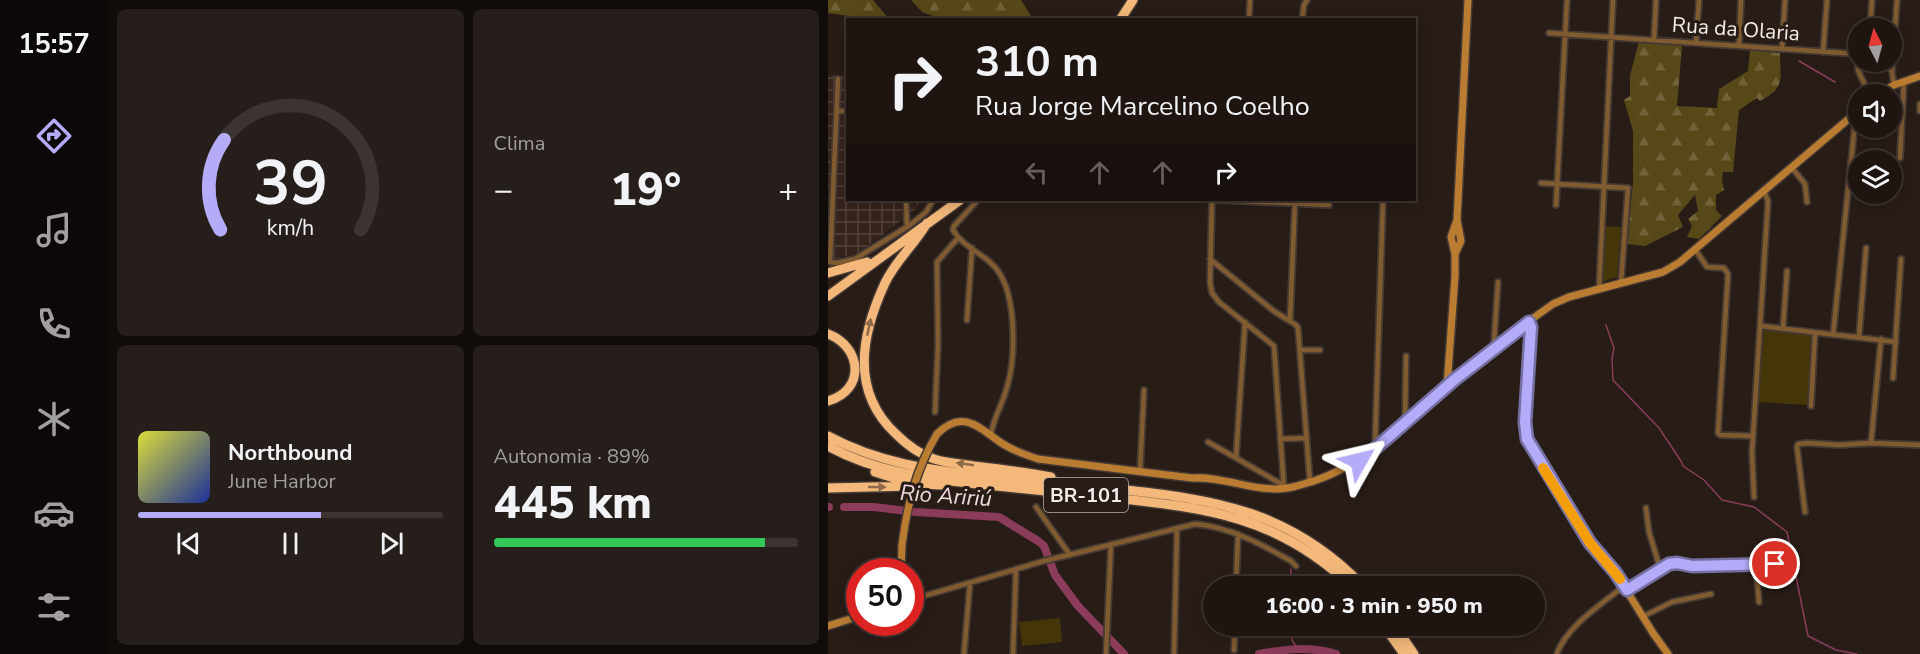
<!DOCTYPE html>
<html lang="pt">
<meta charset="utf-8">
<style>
body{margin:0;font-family:"Nunito Sans",sans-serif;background:#261e1a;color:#f1f3f6;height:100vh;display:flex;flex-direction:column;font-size:22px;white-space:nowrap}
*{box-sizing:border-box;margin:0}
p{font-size:20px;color:#a19f9f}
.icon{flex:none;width:33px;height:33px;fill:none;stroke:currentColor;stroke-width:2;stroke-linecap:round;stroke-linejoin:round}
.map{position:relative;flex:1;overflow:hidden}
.sheet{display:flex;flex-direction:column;gap:9px;padding:9px;background:#100c09;width:720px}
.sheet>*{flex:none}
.top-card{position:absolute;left:18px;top:18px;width:570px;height:183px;border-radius:0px;box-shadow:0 3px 15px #0003,0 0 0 2px #3c3431;background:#1e1511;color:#f1f3f6;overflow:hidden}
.needle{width:39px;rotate:354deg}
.buttons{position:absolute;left:1020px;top:18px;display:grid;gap:12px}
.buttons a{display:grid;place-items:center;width:54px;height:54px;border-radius:50%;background:#1e1511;box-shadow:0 3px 15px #0003,0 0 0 2px #3c3431;font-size:30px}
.speed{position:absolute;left:18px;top:558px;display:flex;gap:12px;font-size:30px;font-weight:700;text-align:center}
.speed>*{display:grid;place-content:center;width:78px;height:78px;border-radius:50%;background:#1e1511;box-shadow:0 3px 15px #0003,0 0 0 2px #3c3431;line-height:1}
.speed .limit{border:9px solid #d22;background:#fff;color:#111}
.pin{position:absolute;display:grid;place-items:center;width:51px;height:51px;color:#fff;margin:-26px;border:3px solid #fff;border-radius:50%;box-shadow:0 2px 6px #0007}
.me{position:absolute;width:66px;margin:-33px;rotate:53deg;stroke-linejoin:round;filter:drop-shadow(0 0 4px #0008)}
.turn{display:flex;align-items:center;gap:21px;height:126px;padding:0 30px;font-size:27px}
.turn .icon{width:78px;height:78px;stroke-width:2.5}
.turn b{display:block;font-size:42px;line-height:51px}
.lanes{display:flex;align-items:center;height:57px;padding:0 30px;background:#0003;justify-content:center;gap:30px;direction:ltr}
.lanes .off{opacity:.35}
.big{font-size:45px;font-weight:800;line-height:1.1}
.sheet .card{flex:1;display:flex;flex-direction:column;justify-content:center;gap:9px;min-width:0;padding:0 21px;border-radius:9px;background:#261e1a}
.sheet .dial{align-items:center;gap:0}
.dial svg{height:156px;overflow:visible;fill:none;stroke:#3c3431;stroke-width:7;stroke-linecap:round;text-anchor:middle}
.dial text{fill:#f1f3f6;stroke:none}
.song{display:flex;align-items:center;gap:18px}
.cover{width:72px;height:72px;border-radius:9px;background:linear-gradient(135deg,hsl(60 70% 55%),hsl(230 70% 35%))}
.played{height:6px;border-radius:3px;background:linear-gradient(90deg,#b4acf9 60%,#3c3431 60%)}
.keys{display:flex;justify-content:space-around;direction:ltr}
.heat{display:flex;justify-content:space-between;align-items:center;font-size:33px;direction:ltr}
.charge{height:9px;border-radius:4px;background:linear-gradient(90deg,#34c759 89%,#3c3431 0)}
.sheet .tiles{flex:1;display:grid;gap:9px;grid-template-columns:repeat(2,1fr)}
.trip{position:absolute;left:375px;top:576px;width:342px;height:60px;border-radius:30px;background:#1e1511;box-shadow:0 3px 15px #0003,0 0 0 2px #3c3431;font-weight:800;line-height:60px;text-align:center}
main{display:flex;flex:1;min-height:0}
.dock{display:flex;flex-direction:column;width:108px;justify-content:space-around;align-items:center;background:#0c0807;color:#a19f9f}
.dock .icon{width:42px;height:42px}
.dock .selected{color:#b4acf9}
.dock b{font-size:27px;color:#f1f3f6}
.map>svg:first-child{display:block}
.industrial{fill:url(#industrial-grid)}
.forest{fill:url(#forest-firs)}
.park{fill:#443609}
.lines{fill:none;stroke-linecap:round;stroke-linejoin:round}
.stream{stroke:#8b3c5b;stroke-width:1.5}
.river{stroke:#8b3c5b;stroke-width:8}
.street-casing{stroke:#453934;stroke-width:8}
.secondary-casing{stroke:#453934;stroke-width:10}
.highway-casing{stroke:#453934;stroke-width:12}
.street{stroke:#815b30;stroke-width:4.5}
.secondary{stroke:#ba7c31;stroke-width:7}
.highway{stroke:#f3b87a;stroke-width:9}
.secondary-bridge-casing{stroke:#453934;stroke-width:10;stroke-linecap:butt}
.secondary-bridge{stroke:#ba7c31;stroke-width:7}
.oneway{fill:#8e6a48}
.route-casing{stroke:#7570a2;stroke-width:15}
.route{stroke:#b4acf9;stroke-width:10}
.slow{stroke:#f59e0b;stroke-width:10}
.labels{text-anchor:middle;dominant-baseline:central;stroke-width:6;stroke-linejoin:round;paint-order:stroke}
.shield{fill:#281c17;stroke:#b7aea9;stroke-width:1.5}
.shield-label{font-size:20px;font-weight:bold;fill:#f4ece8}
.street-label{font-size:21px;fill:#f4ece8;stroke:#281c17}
.water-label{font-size:22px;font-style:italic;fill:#f1d9e0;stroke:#281c17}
</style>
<main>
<nav class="dock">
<b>15:57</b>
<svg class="icon selected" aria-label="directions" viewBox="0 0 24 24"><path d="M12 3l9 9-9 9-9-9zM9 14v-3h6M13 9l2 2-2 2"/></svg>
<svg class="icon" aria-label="music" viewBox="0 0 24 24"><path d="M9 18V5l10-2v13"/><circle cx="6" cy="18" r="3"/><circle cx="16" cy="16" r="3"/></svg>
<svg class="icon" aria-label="phone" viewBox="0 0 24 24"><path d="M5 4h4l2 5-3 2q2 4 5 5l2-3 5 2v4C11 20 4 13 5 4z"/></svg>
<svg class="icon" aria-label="climate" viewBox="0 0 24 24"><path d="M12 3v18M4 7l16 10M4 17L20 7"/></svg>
<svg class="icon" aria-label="car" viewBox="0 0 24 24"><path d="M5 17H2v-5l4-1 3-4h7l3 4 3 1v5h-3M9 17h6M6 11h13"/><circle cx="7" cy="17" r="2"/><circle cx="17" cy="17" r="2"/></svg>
<svg class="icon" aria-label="filters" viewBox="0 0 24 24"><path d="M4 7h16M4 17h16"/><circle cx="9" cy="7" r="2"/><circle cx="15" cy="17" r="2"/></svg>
</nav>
<section class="sheet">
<div class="tiles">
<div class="card dial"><svg viewBox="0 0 100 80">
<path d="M14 69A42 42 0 1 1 86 69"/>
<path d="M14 69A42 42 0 0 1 16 23" stroke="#b4acf9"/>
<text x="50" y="56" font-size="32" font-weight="700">39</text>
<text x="50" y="72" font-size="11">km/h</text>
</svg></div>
<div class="card"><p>Clima</p>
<div class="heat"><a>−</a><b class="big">19°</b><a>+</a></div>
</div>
<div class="card">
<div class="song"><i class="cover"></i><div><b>Northbound</b><p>June Harbor</p></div></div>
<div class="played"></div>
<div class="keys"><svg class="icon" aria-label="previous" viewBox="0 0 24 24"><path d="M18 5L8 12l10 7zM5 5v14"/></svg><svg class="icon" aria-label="pause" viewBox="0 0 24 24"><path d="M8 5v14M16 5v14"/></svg><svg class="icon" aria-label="next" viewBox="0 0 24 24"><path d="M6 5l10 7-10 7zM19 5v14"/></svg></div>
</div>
<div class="card"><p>Autonomia · 89%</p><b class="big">445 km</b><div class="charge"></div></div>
</div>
</section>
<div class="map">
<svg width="1092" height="654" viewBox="0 0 1092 654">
<defs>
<pattern id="industrial-grid" width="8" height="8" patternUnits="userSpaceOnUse" patternTransform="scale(1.5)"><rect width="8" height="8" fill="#35231c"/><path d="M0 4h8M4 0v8" fill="none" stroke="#53433d"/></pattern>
<pattern id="forest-firs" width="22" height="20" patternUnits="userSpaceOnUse" patternTransform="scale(1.5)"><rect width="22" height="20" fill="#574818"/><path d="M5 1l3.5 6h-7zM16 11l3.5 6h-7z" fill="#70633a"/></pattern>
</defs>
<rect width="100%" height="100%" fill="#281c17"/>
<path class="industrial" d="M0,75h19l1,125h73l-6,10 -57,43 -30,7z"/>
<path class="forest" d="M0,0h45l16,19h-19l-42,-6z
M83,0h110l12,19h-92l-19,-7z
M811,41l43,5 -5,60 40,2 2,-19 29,-18 2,-21 30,3c0,27 6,34 -20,48l-3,-3 -18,12 -6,62h-10l-1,8 2,10 -8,5v15l6,6 -23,23 -12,-2 5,-11 -4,-7 10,-8 -3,-16 -17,20 5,12 -38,19 -18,-2 6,-61v-52l-9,-31 6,-4v-20z"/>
<path class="park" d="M776,226l17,1 -4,50 -16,5z
M936,330l49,4 -6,71 -49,-3z
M232,618l2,24 -40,4 -3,-24z"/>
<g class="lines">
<path class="stream" d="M971,61l36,21
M778,325l8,23 -2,10 1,22 46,48 22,33 2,5 21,14 18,20 32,7 33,25 21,104 28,14 21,4
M462,586l1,-17
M463,626l1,14 5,8"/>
<path class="river" d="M0,507h1
M16,507h30l41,5 84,5 39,24 6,5 11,29 23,31 46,48
M431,654c27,-5 50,-8 77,0"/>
<g class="street-casing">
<path id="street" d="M421,20l1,-20
M474,20l2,-15 3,-5
M1042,28l2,-28
M721,33l309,21
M826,40l2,-40
M868,43l3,-43
M911,46l2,-46
M954,49l3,-49
M995,52l4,-52
M1030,54v16l11,24
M1058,62l5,8
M10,79l-8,183 6,1 19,-4 55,-34 16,-13 7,-12
M1066,85l-2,-13 5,-72
M1092,104v7
M9,111h11
M1072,158l4,-77
M964,168l13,16 2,18
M713,183l87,5 -7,94
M78,200l1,27
M150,200l-24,26 -1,4c11,19 36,25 47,44 16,26 16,84 7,113 -4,17 -14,31 -16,48
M384,200l-2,82 2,11 7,9 55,44 10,143
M391,200l110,5
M467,200l-5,121 6,4 2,3 12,154
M728,205l11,-205
M867,249l12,18 17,1 4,6 -10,159 2,2 33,1
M382,259l65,53 15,9
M771,289l14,-289
M139,320l5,-72
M933,326l135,16
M955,328l4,-57
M1005,335l22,-212 -3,-6
M1031,337l7,-89
M668,348l-2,-6 4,-60
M472,350h20
M1065,378l8,-119
M983,406l4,-73
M107,412l3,-67 -1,-83 21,-24
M577,423l1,-67
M452,439l27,-1
M380,442l75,43
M1043,443l10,-104
M550,448l-3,-4 8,-244
M408,457l9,-135
M312,471l4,-81
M926,497l-2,-45 16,-251 -4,-10
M208,507l34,48
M818,508l3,24 11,36
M977,512l-8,-65 1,-3 10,-1 31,2 32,-2 49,2
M928,564l3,38
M408,586l2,-52
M799,590l33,-22 13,-5 20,3 82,-2
M82,600l134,-39 151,-37c35,3 66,20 96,37l5,5
M814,617l30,-15 39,-8
M406,650l1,-24
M729,653c12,-29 44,-48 67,-67
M136,654l6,-71
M185,654l3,-85
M278,654l5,-110
M346,654l3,-126"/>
</g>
<g class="secondary-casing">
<path id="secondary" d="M1051,94l15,-9 26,-9
M627,254l6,-13 -4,-21 11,-220
M701,322l2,5 -6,95 4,22 61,99 25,29 38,61 15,21
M619,386l8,-110v-22l-4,-17 6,-17
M109,434c27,-27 44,-4 66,10 11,7 23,11 35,15l154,19c33,-2 63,15 95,10 9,-1 18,-5 27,-7 57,-19 95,-64 140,-101 32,-27 65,-52 99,-76l16,-7 94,-25 17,-10 178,-151
M73,572l1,-27
M0,626l32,-10"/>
</g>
<g class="highway-casing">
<path id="highway" d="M292,20l13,-20
M99,223c-12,21 -31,37 -42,60 -24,52 -35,108 11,151 11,11 23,20 38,25 13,4 27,5 40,7 26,3 52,6 77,11
M0,273l39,-11
M0,296l132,-96
M0,334c34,13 38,56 0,67
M0,436c50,27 102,34 157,40 44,4 88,9 131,13 99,10 175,22 247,97
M0,446c47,26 97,32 149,38 46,5 91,9 136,14 95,10 166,19 238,88
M47,472c22,8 44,13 68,13
M0,488l85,-2
M556,626l20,28
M567,626l19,28"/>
</g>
<use href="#street" class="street"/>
<use href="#secondary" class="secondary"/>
<use href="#highway" class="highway"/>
<g class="secondary-bridge-casing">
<path id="secondary-bridge" d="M74,545c5,-40 14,-76 35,-111"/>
</g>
<use href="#secondary-bridge" class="secondary-bridge"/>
</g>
<defs><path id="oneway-solid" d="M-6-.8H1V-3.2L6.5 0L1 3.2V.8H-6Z" transform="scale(1.5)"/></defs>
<g class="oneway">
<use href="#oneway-solid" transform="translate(41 327) rotate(-78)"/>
<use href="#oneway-solid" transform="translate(137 464) rotate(-172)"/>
<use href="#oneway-solid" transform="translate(49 487)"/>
</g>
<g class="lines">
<g class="route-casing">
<path id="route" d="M531,461l18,-14 77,-67 75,-58 2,5 -6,95 2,17 63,104 25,29 12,18 42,-26 8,-1 15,3 83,-2"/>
</g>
<use href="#route" class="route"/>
<path class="slow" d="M715,468l47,75 30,36"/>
</g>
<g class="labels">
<rect class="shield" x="216" y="478" width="84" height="34" rx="4.5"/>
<g class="shield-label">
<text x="258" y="495">BR-101</text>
</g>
<g class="street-label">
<text transform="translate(908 29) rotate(4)">Rua da Olaria</text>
</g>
<g class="water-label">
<text transform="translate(118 496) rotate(4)">Rio Aririú</text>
</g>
</g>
</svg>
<div class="buttons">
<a><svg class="needle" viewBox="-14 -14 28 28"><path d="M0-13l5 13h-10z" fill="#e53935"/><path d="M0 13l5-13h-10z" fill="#a19f9f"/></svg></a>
<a><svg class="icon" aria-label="sound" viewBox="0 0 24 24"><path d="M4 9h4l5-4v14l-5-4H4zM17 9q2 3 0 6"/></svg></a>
<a><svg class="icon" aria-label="layers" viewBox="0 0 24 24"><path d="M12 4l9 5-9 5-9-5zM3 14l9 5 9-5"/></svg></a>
</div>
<div class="speed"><div class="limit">50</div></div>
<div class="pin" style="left:947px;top:564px;background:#d93025"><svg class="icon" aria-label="arrive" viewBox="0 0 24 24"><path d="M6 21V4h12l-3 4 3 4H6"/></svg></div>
<svg class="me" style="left:531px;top:461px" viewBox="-20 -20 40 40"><path d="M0-17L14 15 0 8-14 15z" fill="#b4acf9" stroke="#fff" stroke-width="4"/></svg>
<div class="trip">16:00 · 3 min · 950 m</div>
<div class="top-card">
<div class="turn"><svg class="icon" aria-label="right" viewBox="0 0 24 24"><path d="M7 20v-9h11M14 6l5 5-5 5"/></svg><div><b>310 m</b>Rua Jorge Marcelino Coelho</div></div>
<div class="lanes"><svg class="icon off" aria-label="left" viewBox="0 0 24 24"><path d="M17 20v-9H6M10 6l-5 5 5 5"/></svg><svg class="icon off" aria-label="ahead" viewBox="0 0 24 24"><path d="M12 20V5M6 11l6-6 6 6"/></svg><svg class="icon off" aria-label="ahead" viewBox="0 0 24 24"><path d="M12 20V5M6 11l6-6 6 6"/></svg><svg class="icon" aria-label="right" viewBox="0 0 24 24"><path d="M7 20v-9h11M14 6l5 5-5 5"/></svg></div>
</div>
</div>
</main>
